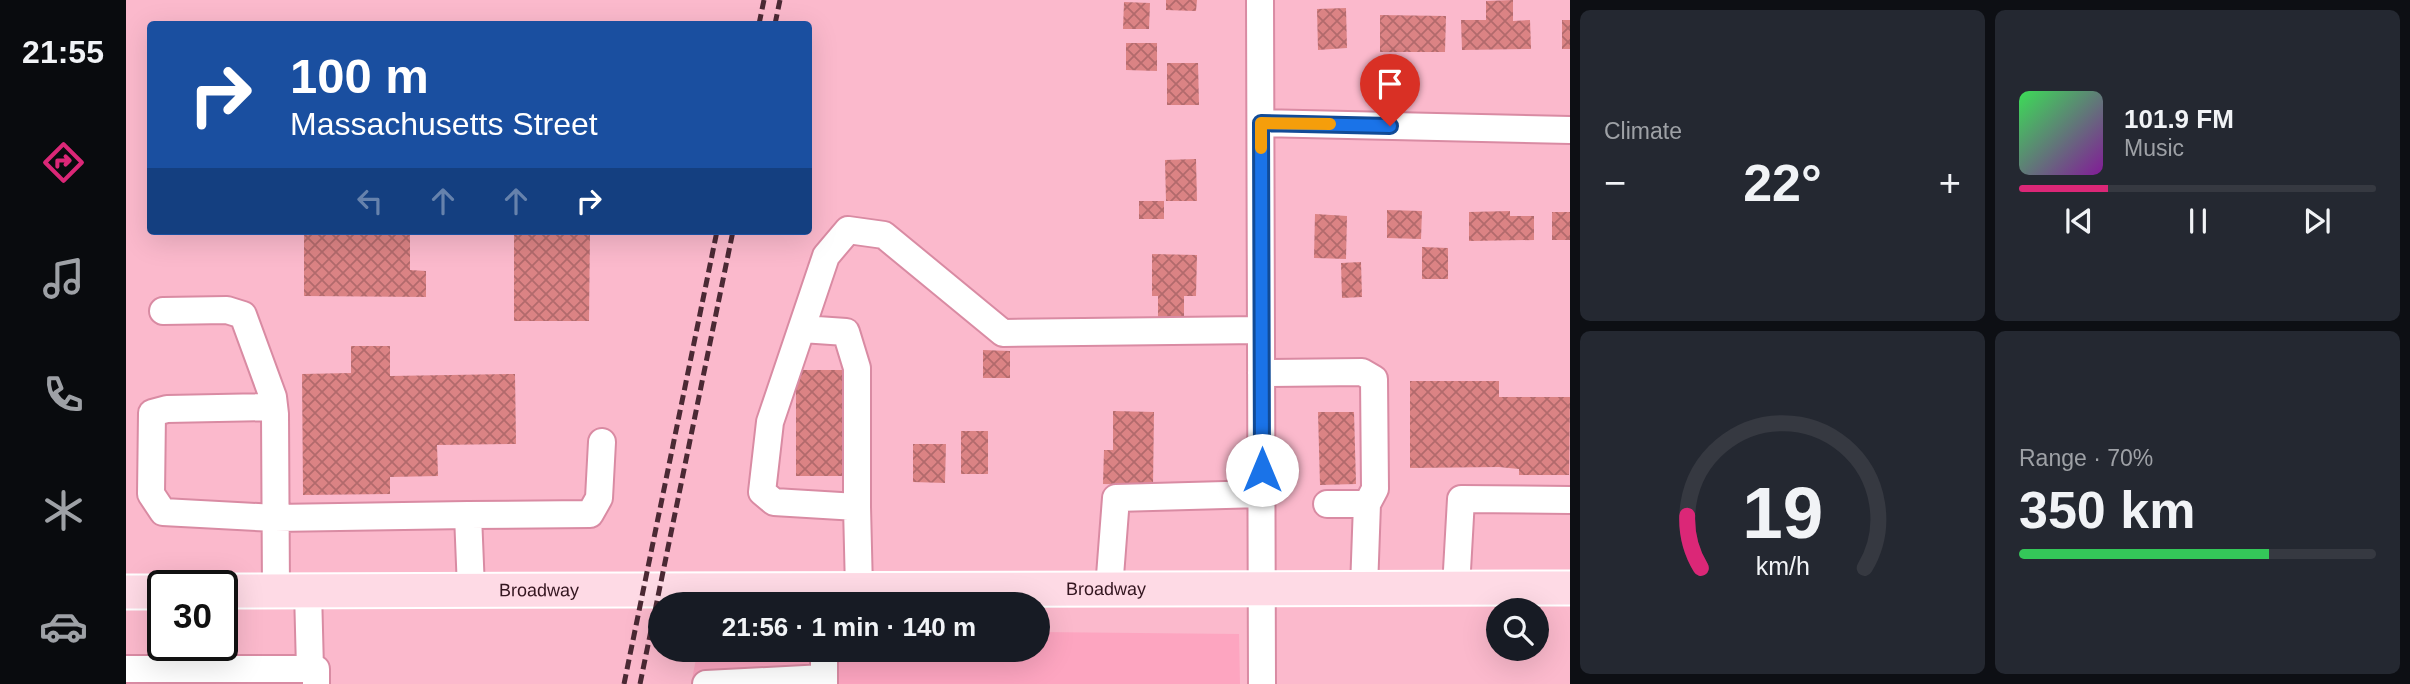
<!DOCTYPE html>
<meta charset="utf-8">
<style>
body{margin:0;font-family:Arial,sans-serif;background:#242831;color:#f1f3f6;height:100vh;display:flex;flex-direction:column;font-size:26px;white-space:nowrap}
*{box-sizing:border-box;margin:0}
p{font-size:23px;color:#9ea1a6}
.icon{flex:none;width:38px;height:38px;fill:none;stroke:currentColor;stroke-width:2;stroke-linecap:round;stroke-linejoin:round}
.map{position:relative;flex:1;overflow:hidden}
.side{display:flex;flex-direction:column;gap:10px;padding:10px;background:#0d0f14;width:840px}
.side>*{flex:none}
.banner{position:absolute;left:21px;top:21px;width:665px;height:214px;border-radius:7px;box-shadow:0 7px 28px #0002;background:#1a4fa0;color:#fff;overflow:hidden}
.buttons{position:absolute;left:1360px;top:598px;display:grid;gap:14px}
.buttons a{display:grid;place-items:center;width:63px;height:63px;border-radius:50%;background:#171b24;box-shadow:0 7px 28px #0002;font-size:35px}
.speed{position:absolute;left:21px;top:570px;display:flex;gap:14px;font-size:35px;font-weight:700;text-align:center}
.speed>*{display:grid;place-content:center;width:91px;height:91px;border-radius:50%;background:#171b24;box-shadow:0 7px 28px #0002;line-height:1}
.speed .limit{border:4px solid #111;border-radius:10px;background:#fff;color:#111}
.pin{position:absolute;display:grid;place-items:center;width:60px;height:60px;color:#fff;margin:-72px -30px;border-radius:50% 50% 50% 0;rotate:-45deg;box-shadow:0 0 7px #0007}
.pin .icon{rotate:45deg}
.me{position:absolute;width:77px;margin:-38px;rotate:0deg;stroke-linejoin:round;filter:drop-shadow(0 0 5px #0008)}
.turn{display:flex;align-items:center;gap:24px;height:147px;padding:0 28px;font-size:32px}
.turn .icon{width:91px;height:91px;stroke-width:2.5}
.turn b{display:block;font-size:49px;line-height:60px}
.lanes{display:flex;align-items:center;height:66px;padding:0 28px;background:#0003;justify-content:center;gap:35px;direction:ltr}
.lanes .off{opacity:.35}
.big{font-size:52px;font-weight:600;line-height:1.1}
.side .widget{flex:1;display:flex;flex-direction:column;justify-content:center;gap:10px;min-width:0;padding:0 24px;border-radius:10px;background:#242831}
.side .dial{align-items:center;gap:0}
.dial svg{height:182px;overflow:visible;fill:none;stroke:#363941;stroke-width:7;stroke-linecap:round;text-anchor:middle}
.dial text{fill:#f1f3f6;stroke:none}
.song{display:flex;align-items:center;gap:21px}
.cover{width:84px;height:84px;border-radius:10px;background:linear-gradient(135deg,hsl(130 70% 55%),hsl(290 70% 35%))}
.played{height:7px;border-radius:4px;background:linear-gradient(90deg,#db2777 25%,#363941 25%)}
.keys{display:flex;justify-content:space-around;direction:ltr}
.heat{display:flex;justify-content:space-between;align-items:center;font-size:38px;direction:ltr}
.charge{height:10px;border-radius:5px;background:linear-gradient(90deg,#34c759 70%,#363941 0)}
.side .tiles{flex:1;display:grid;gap:10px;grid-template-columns:repeat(2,1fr)}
.trip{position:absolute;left:522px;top:592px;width:402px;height:70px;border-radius:35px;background:#171b24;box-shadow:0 7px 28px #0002;font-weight:600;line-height:70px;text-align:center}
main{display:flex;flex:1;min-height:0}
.menu{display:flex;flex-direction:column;width:126px;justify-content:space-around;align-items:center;background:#090b0e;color:#9ea1a6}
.menu .icon{width:49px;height:49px}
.menu .active{color:#db2777}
.menu b{font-size:32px;color:#f1f3f6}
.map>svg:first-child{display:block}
.built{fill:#fda5c0}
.building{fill:url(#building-cross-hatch)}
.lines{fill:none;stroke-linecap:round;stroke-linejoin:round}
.minor-casing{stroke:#d98ba3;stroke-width:30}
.major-casing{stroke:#fff;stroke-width:37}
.minor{stroke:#fff;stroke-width:26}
.major{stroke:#fedae5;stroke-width:33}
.rail{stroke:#4b2934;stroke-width:5;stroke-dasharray:10 5;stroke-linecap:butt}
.route-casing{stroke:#114b97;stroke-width:18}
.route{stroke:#1a73e8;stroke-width:12}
.slow{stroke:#f59e0b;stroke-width:12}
.labels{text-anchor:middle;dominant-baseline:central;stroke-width:6;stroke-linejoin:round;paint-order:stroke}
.street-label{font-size:18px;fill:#341620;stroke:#fbb9cc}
</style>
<main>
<nav class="menu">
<b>21:55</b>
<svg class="icon active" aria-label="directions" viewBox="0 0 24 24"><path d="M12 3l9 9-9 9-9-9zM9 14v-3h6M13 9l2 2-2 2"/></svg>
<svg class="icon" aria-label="music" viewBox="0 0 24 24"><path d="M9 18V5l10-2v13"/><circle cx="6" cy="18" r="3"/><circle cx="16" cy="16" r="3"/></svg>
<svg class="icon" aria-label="phone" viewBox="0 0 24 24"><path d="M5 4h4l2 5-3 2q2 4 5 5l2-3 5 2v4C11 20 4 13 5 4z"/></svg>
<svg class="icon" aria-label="climate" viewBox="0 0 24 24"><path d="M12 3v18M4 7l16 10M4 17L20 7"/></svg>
<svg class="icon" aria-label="car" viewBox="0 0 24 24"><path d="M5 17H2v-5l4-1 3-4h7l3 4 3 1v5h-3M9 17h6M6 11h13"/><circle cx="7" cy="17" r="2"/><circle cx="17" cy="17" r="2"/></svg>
</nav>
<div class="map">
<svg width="1444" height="684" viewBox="0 0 1444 684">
<defs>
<pattern id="building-cross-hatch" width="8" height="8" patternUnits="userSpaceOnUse" patternTransform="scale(1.75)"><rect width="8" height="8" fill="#db8384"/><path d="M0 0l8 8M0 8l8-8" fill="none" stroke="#b26a6c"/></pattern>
</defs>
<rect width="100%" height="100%" fill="#fbb9cc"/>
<path class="built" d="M912,632l201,2 1,50h-549l7,-35h340z"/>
<path class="building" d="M1040,0h31l-1,11 -30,-1z
M1387,0v21l17,-1 1,29 -69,1 -1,-30h25v-19z
M998,2l26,1 -1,26h-26z
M1220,8l1,40 -29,2 -1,-41z
M1254,15l66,1 -1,36h-65z
M1436,20h8v29h-8z
M1000,43h31v28l-31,-1z
M1041,63h31l1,42h-32z
M1070,159l1,42h-31l-1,-41z
M1013,201h25v18h-25z
M1261,210l35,1 -1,28 -34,-1z
M1384,211v5h24v24l-65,1v-29z
M1426,212h18v28h-18z
M1189,214l32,2 -1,43 -32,-1z
M178,231h106v39l16,1v26l-122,-1z
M388,231h76l-1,90h-75z
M1296,247l26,1v31h-26z
M1026,254l45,1 -1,41h-12v24h-26v-24h-6z
M1235,262l1,35 -20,1 -1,-35z
M225,346h39v30l125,-2 1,70 -79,1 1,31 -48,1v17l-87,1 -1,-121 49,-1z
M857,350l27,1v27h-27z
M670,370h53v106h-53z
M1284,381h89v16h71l-1,78h-50v-6l-20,-2 -89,1z
M987,411l41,1 -1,73 -50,-1 1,-34h9z
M1192,412h36l2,72 -36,1z
M835,431h27v43h-27z
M787,444h33l-1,39 -32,-1z"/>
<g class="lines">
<g class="minor-casing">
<path id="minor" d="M1134,0l2,684
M1135,123l309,7
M37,311l64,-1 16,5 30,82 2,17 1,177
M676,329l44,3 11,36v139
M1135,373l101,-1 12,7 1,110 -8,15 -3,84
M148,407l-107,2 -15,4 -1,81 12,18 112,6 193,-3 3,74
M1201,504h40
M342,515l122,-1 9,-16 3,-56
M1330,588l5,-89 109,1
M733,589l-2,-82 -83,-5 -12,-10 8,-70 56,-166 22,-26 36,5 119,98 258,-3
M983,589l7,-91 146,-4
M182,591l2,78
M0,669h190v15
M580,684l118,-6
M698,684v-35"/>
</g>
<g class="major-casing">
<g id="major">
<path id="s1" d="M96,591l1348,-3"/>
<path d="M0,592h37"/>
</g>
</g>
<use href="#minor" class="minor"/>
<use href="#major" class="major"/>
<path class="rail" d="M633,24l5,-24
M649,24l5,-24
M498,684l93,-453
M514,684l93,-453"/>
</g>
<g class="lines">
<g class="route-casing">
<path id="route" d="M1136,470l-1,-347 129,3"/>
</g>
<use href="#route" class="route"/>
<path class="slow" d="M1135,148v-25l69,1"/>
</g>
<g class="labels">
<g class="street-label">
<text stroke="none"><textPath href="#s1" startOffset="884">Broadway</textPath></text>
<text stroke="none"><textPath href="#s1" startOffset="317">Broadway</textPath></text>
</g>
</g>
</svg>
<div class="buttons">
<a><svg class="icon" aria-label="search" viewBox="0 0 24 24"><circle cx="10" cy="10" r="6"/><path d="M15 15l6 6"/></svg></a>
</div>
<div class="speed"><div class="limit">30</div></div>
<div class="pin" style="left:1264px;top:126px;background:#d93025"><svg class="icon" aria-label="arrive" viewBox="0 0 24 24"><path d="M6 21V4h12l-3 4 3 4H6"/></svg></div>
<svg class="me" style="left:1136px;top:470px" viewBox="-20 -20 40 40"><circle r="19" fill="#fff"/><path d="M0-13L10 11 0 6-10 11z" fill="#1a73e8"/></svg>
<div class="trip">21:56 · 1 min · 140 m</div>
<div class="banner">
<div class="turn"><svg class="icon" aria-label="right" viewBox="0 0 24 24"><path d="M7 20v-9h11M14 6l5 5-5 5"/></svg><div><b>100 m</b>Massachusetts Street</div></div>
<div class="lanes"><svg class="icon off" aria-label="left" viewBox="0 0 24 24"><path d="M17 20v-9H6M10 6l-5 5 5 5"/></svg><svg class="icon off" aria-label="ahead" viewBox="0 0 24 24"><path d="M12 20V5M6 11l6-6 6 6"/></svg><svg class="icon off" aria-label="ahead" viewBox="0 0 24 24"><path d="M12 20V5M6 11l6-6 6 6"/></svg><svg class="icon" aria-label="right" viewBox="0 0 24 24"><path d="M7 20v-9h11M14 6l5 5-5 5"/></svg></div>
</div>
</div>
<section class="side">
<div class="tiles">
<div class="widget"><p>Climate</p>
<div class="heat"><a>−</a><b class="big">22°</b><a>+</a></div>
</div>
<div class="widget">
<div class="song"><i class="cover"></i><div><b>101.9 FM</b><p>Music</p></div></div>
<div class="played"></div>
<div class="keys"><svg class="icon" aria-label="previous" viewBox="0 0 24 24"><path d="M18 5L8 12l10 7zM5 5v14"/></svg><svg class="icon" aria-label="pause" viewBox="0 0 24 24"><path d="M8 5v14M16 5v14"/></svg><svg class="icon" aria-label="next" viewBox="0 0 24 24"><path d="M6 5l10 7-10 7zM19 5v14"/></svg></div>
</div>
<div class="widget dial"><svg viewBox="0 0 100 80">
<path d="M14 69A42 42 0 1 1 86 69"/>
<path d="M14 69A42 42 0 0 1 8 46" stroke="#db2777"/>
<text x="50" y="56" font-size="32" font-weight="700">19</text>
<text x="50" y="72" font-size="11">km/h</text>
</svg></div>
<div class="widget"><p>Range · 70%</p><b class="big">350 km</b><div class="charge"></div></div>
</div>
</section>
</main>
